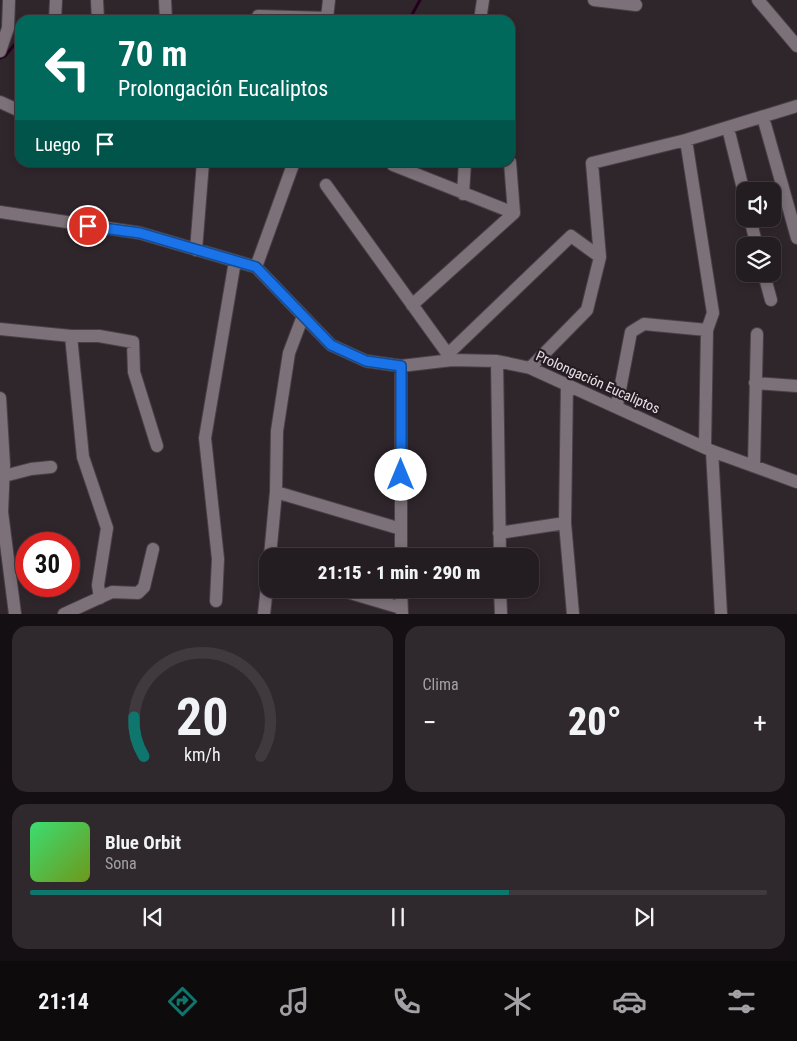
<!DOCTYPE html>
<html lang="es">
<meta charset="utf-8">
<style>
body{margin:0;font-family:"Roboto Condensed",sans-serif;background:#2f292e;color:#f1f3f6;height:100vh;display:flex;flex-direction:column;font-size:19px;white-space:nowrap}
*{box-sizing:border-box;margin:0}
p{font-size:16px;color:#a3a1a5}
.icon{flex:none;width:28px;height:28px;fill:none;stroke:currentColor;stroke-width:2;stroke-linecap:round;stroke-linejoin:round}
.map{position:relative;height:614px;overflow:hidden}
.details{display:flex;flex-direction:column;gap:12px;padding:12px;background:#130f12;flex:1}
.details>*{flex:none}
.top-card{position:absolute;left:15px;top:15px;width:500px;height:152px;border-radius:15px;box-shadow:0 2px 8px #0003,0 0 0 1px #403a3f;background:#00695c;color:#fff;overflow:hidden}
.fabs{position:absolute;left:736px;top:182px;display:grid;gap:10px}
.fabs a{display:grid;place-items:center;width:45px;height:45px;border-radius:10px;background:#231c21;box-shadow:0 2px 8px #0003,0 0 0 1px #403a3f;font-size:25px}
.speed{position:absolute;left:15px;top:532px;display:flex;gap:10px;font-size:25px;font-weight:700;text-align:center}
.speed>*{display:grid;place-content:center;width:65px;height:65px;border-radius:50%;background:#231c21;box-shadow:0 2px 8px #0003,0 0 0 1px #403a3f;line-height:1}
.speed .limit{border:8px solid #d22;background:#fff;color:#111}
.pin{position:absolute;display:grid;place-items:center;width:42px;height:42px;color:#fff;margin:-21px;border:2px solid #fff;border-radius:50%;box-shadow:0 1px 5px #0007}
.me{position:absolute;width:55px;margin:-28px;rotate:0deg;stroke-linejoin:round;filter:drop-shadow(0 0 4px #0008)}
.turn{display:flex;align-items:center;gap:18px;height:105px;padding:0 20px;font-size:22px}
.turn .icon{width:65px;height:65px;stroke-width:2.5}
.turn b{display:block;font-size:35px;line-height:42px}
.then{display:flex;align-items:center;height:48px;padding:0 20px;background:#0003;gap:10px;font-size:19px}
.big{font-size:38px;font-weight:800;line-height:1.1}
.details .widget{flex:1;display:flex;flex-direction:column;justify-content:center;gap:8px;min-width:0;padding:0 18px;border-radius:15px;background:#2f292e}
.details .dial{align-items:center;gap:0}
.dial svg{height:130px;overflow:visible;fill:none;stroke:#403a3f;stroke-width:7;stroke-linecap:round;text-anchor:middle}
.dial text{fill:#f1f3f6;stroke:none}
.song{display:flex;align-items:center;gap:15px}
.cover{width:60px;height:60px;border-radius:8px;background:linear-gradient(135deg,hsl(140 70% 55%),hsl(80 70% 35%))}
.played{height:5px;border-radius:2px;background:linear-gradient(90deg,#0f766e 65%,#403a3f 65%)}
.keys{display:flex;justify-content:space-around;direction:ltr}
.heat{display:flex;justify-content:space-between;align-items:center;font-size:28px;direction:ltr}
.details .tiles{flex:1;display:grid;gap:12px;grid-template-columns:1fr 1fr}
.widget:last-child{grid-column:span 2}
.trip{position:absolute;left:259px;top:548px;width:280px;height:50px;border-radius:15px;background:#231c21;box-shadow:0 2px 8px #0003,0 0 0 1px #403a3f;font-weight:800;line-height:50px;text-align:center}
.tabs{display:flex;height:80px;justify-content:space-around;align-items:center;background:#0e0b0d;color:#a3a1a5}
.tabs .icon{width:35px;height:35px}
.tabs .active{color:#0f766e}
.tabs b{font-size:22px;color:#f1f3f6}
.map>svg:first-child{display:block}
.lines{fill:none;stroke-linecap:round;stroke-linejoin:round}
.stream{stroke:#25001e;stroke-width:3}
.minor-casing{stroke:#494147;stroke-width:14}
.minor{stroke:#7c7179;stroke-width:12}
.route-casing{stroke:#114b97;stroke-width:12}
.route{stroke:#1a73e8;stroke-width:9}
.labels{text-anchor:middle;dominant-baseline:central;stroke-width:4.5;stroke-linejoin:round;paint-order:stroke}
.street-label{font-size:14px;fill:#e7e1e5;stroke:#251c23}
</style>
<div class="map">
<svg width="797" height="614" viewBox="0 0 797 614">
<rect width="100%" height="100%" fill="#2f262c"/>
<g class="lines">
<path class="stream" d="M409,20l11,-20
M0,58l5,-2 15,-18"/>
<g class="minor-casing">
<path id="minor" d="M97,0l1,20
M165,0l1,20
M594,0l42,5
M758,0l39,46
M258,16l69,2 2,-18
M55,20l1,-20
M480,20l3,-20
M0,51l8,-23 1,-28
M0,102l20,9
M763,117l34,121
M728,128l17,69
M510,162l4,51
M393,165l121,48
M326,185l126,175
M463,194l2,-32
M0,212l140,21 116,34 75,78 35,16 35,5 51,-6 45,1 33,7 182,83 85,31
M750,219l7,27
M196,250l7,-88
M256,267l38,-105
M764,274l7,26
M412,305l102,-92
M0,329l71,7h28l34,6 1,30 23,74
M71,336l12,121 24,71 -9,57 2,13
M448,354l123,-118 29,21
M497,361l3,195
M530,368l57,-58 13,-53 -8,-94 94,-23 111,-34
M567,383l-2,140 8,91
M755,383l42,3
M0,398l4,67 -2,47 13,102
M617,405l14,-73 13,-8 63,6 6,-17 -27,-173
M705,447l2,-117
M712,451l9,163
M754,465l3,-131
M4,476l27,-7 20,-2
M276,492l125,37
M499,533l66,-10
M270,556l6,-64 1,-61 12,-78 14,-37
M401,556v-190
M337,589l64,19
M401,589l1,25
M500,589l1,25
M216,601l2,-42 -13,-121 30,-177
M64,614l48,-22 26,1 6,-6 9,-38
M264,614l4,-36"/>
</g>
<use href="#minor" class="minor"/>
</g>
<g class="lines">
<g class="route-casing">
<path id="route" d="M88,226l52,7 116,34 75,78 35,16 35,5v109"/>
</g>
<use href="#route" class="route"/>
</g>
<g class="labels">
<g class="street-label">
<text transform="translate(598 382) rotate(24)">Prolongación Eucaliptos</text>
</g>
</g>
</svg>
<div class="fabs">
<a><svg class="icon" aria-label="sound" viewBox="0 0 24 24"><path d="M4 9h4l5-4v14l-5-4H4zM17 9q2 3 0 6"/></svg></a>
<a><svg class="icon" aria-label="layers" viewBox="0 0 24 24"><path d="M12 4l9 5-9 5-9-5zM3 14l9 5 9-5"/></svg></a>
</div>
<div class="speed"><div class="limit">30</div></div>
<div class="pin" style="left:88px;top:226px;background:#d93025"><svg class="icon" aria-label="arrive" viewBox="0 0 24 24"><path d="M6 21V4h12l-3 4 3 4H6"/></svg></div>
<svg class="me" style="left:401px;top:475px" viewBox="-20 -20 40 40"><circle r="19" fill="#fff"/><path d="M0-13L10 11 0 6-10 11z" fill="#1a73e8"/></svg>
<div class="trip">21:15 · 1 min · 290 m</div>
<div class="top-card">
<div class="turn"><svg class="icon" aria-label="left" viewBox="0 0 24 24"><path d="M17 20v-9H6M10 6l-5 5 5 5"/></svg><div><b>70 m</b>Prolongación Eucaliptos</div></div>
<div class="then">Luego<svg class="icon" aria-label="arrive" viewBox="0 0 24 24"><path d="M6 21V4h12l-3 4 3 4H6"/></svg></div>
</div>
</div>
<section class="details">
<div class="tiles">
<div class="widget dial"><svg viewBox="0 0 100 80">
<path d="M14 69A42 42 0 1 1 86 69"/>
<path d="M14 69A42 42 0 0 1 8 45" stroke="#0f766e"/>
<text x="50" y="56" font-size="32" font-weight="700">20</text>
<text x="50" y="72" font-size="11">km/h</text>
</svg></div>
<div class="widget"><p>Clima</p>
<div class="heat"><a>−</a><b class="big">20°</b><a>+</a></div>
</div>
<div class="widget">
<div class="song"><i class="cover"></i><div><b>Blue Orbit</b><p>Sona</p></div></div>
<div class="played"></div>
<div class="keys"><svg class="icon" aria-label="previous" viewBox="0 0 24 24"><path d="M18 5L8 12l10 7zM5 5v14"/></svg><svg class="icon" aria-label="pause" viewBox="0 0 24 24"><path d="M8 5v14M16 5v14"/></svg><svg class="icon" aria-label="next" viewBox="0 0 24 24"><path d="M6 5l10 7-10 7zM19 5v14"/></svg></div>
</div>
</div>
</section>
<nav class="tabs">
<b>21:14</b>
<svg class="icon active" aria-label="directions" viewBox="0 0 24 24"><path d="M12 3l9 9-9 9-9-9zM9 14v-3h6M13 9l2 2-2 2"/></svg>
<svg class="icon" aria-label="music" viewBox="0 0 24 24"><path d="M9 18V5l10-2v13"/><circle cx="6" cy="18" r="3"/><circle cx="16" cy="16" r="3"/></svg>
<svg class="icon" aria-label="phone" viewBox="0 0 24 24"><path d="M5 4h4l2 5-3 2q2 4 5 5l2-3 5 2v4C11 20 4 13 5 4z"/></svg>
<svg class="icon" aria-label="climate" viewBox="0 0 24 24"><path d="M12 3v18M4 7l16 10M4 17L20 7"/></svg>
<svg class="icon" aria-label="car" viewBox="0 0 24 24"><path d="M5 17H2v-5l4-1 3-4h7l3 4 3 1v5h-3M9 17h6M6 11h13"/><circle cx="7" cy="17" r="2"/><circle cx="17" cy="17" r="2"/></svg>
<svg class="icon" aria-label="filters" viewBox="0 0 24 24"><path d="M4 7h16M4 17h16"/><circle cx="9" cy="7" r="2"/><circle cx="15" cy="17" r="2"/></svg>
</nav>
